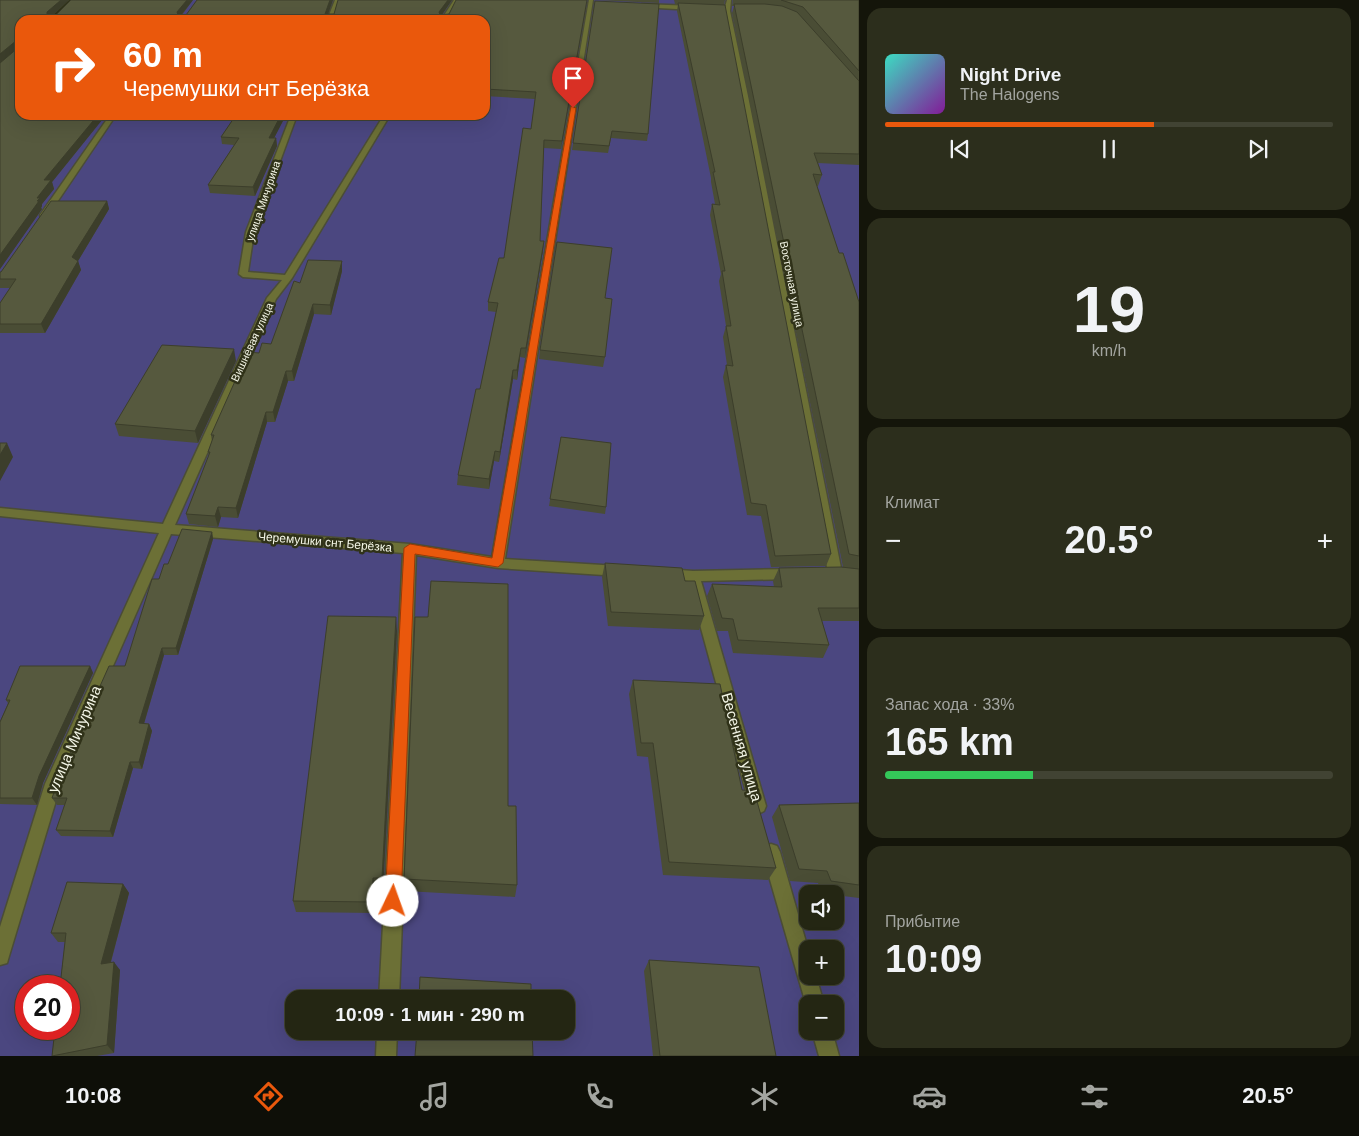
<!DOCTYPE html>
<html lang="ru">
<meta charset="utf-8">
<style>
body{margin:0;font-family:Helvetica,sans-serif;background:#2c2e1c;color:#f1f3f6;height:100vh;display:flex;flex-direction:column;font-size:19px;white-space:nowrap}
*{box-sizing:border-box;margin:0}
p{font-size:16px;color:#a3a5a0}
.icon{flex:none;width:28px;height:28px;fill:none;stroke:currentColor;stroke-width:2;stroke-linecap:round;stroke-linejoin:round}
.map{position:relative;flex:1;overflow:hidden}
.sheet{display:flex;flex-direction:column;gap:8px;padding:8px;background:#14150a;width:500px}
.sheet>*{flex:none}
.hud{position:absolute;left:15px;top:15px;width:475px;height:105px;border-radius:15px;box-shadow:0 5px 20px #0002,0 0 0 1px #414333;background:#ea580c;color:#fff;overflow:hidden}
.fabs{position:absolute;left:799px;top:885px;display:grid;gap:10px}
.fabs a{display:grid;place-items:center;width:45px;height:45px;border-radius:10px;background:#242613;box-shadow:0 5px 20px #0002,0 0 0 1px #414333;font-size:25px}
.speed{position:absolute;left:15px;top:975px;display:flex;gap:10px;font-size:25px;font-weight:700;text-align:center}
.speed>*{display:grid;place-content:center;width:65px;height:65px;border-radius:50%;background:#242613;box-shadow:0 5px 20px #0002,0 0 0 1px #414333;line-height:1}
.speed .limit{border:8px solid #d22;background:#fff;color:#111}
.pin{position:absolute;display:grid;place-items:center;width:42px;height:42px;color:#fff;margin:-51px -21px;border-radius:50% 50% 50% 0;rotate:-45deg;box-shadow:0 0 5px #0007}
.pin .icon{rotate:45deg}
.me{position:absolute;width:55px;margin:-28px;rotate:3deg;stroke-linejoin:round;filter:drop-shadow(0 0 4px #0008)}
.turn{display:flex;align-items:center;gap:18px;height:105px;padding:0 25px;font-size:22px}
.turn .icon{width:65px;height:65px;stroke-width:2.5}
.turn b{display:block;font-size:35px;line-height:42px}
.big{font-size:38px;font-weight:600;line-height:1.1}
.sheet .tile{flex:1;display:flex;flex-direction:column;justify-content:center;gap:8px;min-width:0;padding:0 18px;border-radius:15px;background:#2c2e1c}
.sheet .dial{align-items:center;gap:0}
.dial b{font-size:65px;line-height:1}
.song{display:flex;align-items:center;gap:15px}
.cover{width:60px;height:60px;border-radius:8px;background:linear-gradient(135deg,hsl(170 70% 55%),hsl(290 70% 35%))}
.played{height:5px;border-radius:2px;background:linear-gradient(90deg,#ea580c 60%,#414333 60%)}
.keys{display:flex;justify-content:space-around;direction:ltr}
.heat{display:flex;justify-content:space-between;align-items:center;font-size:28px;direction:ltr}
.charge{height:8px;border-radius:4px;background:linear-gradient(90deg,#34c759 33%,#414333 0)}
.trip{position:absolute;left:285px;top:990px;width:290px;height:50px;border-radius:15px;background:#242613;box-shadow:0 5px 20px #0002,0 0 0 1px #414333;font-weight:600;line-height:50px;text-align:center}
.tabs{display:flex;height:80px;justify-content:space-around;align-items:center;background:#0e0f08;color:#a3a5a0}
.tabs .icon{width:35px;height:35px}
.tabs .on{color:#ea580c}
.tabs b{font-size:22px;color:#f1f3f6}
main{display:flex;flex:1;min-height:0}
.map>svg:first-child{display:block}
.green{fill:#4b4780;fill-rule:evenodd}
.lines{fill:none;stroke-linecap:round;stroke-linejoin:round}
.minor-casing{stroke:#4b4d36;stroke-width:3}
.minor{fill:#6c7036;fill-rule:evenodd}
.wall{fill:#4a4d35}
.shaded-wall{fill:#3c3e2b}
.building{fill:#56593e;stroke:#3c3e2b}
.route{fill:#ea580c;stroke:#983908}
.labels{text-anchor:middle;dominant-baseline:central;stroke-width:5;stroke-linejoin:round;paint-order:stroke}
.far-street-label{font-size:11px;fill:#f4f6e7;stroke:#303219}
.street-label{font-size:12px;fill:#f4f6e7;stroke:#303219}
.near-street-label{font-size:15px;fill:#f4f6e7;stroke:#303219}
</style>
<main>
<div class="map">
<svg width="859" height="1056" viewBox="0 0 859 1056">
<rect width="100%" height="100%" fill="#303219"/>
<path class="green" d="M84,0h775v1056h-859v-977l20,36h465v-95h-422zM808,894h27v27h-27zM808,949h27v27h-27zM26,986h43v43h-43zM294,999h272v32h-272zM808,1004h27v27h-27z"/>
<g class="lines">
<g class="minor-casing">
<path id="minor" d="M335,0h4l-6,20h-6z
M454,0h4l-11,20h-6z
M589,0h4l-88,559 114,7 5,2 2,3 -2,3 -5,2 -121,-8 -82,-13 -17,444h-20l24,-446 -232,-19 -110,250 -52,172 -2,7 -7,2v-38l45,-143 114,-251 -159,-17v-8l163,16 104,-226 15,-18 -39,-3 -4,-3 7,-42 45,-117h6l-43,117 -6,40 37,3 99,-160h6l-98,163 -16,21 -101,226 235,19 82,13z
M727,0h4l-1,11 18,85 94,477 -2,3h-10l-2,-3 -86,-477 -18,-85z
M642,4l52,2 3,2 -3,2 -54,-3z
M110,115h6l-69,102h-6l-1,-2z
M667,569l26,2 99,-2 5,2 2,3 -2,3 -5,2 -91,2 65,225 -2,5 -6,3 -6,-3 -2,-5 -62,-225 -26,-4 -2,-3 2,-3z
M771,844l6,2 3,6 28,97v27h8l8,28h-16v7l-46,-159 3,-6z
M377,1031h20l-1,25h-20z
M812,1031h20l7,25h-20z"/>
</g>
<use href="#minor" class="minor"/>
</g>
<path class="wall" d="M0,0h69l-16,15h3l15,-15h122l-11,15h4l11,-15h136l-5,14h6l4,-14h114l-10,15 144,-8 -25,142 -17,-1 -4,93 3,9 -18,108 -5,-1 -3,23 -4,-1 -14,83 -5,-1 -5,28 -32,-4 1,-10 22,-86 16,-77 -8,-1v-9l16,-44 27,-129 4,-30 -50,-3v-76h-465v95h86l-54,67 2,7 -12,15v2l-1,2 1,1 -42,60 19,-222 -19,16z
M595,0h64v3z
M674,0h51l-1,5 107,549 -5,12 -55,1 -10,-51 -14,-1 -24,-138 3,-12h1l-4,-28 3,-11 -7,-45 2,-7 -11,-59 2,-11h3l-4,-22v-4l-34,-167 1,-7h-3z
M733,0h126v165l-41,-2 4,12 -4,11h-1l22,67 20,49v319h-37l7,24 -6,13 -90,-5 -5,-22h-11l-10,-35 5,-12 62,3 -1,-6 6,-13 64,-1 -111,-554 2,-7h-2z
M595,1l53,133 -1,7 -36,-3 -3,15 -36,-3z
M236,115h50l-12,23h2l1,8 -22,50 -45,-3 -2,-8 26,-40 -12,-1 -1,-7z
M107,201l2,8 -31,52 3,9 -36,63h-45v-30l10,-15h-10v-9z
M342,261v10l-11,44 -17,-1 -20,67h-6l-13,41h-8l-29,96 -17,-1 -3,10 -29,-3 -3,-10 23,-58 -1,-4 4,-11 -1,-6 48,-82 12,-9 29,-61z
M605,298v59l-2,10 -64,-8 1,-9z
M236,361l-38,82 -79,-7 -4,-12z
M561,437l45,70 -1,7 -56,-8z
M212,532l1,7 -35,116h-14l-20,69h5l3,7 -10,38 -9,-1 -20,69 -52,-1 -5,-6 9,-25h-8l-5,-7 73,-132 34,-87 9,-15z
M605,563l99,53 -5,14 -91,-4 -6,-49z
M397,631l-14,259h-8l-1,23 -78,-1 -3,-11z
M90,666l3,7 -50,110 -6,22 -37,-1v-82l8,-19 -2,-3z
M633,680l109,110 34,78 -8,12 -105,-5 -15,-118 -11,-1 -8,-62z
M859,803v95l-24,-3v-1l-13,-1 -4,-10 -28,-2 -18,-64 7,-12z
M508,806l9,79 -2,12 -110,-6 -1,-12z
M123,884l6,9 -18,69 9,8 -6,83 -17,3h-45l13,-114h-7l-7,-9z
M649,960l127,96h-123l-9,-85z"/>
<path class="shaded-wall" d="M61,0h8l-20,19 -2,-4v-3z
M187,0h6l-15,19 -1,-7z
M330,0h3l-7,20 -1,-6z
M448,0h4l-13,19v-7z
M587,0l-1,7 -25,142 1,-8z
M17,40l2,7 -19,16v-9z
M98,115h8l-54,67 2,7 -12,15v2l-1,2 1,1 -42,60v-14l37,-57 7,-18z
M281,115h5l-16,31 -1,-8z
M276,138l1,8 -22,50 -2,-9z
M107,201l2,8 -34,57 -3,-9z
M544,241l-1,9 -18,108 1,-10z
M78,261l3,9 -36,63 -4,-9z
M342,261v10l-11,44 -1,-10z
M313,304l1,10 -20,67 -2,-10z
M521,348l-1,9 -3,23v-10z
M234,349l2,12 -38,82 -3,-12z
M513,370v9l-14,83 1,-10z
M286,371l2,10 -13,41 -2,-10z
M266,412l1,10 -29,96 -2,-10z
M7,443l6,14 -13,24v-26z
M495,451l-1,10 -5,28v-10z
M218,507l3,10 -3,10 -3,-11z
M212,532l1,7 -35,116 -2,-7z
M396,617l1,14 -14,259 -1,-12z
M162,648l2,7 -22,75 -3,-7z
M90,666l3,7 -50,110 -6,22 -5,-7 7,-22z
M149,724l3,7 -10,38 -3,-7z
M130,762l3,6 -20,69 -3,-6z
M373,878l2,12 -1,23 -2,-11z
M123,884l6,9 -21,79 -7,-8z
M114,962l6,8 -6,83 -7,-8z"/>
<path class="building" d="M0,0h61l-14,12v3h9l15,-15h116l-10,12 1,3h8l11,-15h133l-5,14h9l4,-14h110l-9,12 1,3 9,-1 7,-14h131l-25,141 -18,-1 -4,101h4l-18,107h-5l-4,22h-4l-13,82 -5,-1 -6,28 -31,-4 18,-86h4l18,-86 -10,-1 11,-44h5l19,-130 8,1 5,-37 -51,-3v-69h-465v95h78l-54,65h7l-14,18h3l-3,3h2l-39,54v-192l19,-16v-7h-2l-17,14z
M781,0h78v71l-56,-64z
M595,1l64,3 -11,130 -36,-3 -3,15 -36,-3z
M678,3l47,2 106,549 -56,2 -9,-51 -15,-2 -25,-138 7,1 -7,-40h5l-9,-55h3l-13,-67 8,1 -7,-33h2z
M734,4h31l17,2 15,6 62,69v73l-45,-1 8,22 -9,-1 26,79h4l16,49v254l-10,-2z
M236,115h45l-12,23h7l-23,49 -45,-2 31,-47 -18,-1z
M51,201h56l-35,56 6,4 -37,63h-41v-21l16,-24h-16v-7h1z
M557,242l55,6 -7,50 7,1 -7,58 -65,-7z
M308,260l34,1 -12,44 -17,-1 -21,67h-6l-13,41h-7l-30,96 -18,-1 -3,9 -29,-2 24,-62h-2l6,-17h-3l37,-83 11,1 3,-10 9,1 23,-63 6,2z
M162,345l72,4 -39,82 -80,-7z
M561,437l50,6 -5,64 -56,-8z
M0,443h7l-7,12z
M182,529l30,3 -36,116h-14l-23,75 10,1 -10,38h-9l-20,69 -54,-1 11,-32h-15l7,-20 50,-112h16l27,-87h7l5,-15h4z
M605,563l77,5 3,13h10l9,35 -93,-4z
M841,567l18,2v39h-41l11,37 -91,-5 -5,-21 -11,-1 -10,-34 70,3 -3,-19z
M431,581l77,3v222h8l1,79 -113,-6 11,-262h13z
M328,616l68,1 -14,261h-9l-1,24 -79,-1z
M20,666h70l-51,110 -7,22h-32v-76l10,-22h-4z
M633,680l87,4 22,106 12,1 22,77 -107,-6 -16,-119h-12z
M859,803v82l-28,-4 -4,-10 -28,-2 -20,-64z
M67,882l56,2 -22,80 13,-2 -7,83 -55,11 3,-27h14v-43h-9l6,-53h-15z
M649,960l110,7 17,89h-116z
M420,977l111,7v15h-112z
M417,1031h115l1,25h-118z"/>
<path class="route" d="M571,106l5,2 -73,455 -5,4 -83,-13 -14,347 -2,6 -6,2 -5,-2 -3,-6 19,-353 6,-4 82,14z"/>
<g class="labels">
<g class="far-street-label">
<text transform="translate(263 201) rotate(-71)">улица Мичурина</text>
<text transform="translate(792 284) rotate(79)">Восточная улица</text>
<text transform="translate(252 342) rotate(-65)">Вишнёвая улица</text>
</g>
<g class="street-label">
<text transform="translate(325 542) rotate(5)">Черемушки снт Берёзка</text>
</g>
<g class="near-street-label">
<text transform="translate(74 739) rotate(-67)">улица Мичурина</text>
<text transform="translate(742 747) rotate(74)">Весенняя улица</text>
</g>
</g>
</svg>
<div class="fabs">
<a><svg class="icon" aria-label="sound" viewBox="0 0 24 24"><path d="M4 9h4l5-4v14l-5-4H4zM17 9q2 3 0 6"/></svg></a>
<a>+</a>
<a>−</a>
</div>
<div class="speed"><div class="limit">20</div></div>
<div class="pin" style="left:573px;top:108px;background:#d93025"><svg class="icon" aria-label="arrive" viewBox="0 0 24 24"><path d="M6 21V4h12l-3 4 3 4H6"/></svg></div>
<svg class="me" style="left:393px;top:901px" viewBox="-20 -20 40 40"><circle r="19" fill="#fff"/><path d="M0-13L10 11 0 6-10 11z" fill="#ea580c"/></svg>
<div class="trip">10:09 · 1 мин · 290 m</div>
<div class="hud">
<div class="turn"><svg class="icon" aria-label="right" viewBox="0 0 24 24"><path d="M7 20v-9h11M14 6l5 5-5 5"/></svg><div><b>60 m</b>Черемушки снт Берёзка</div></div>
</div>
</div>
<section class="sheet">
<div class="tile">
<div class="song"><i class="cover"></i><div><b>Night Drive</b><p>The Halogens</p></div></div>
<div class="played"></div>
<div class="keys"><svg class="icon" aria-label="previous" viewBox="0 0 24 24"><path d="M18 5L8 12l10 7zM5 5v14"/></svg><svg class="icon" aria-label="pause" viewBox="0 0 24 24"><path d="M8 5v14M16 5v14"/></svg><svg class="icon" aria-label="next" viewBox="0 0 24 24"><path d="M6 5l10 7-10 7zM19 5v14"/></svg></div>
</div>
<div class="tile dial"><b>19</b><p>km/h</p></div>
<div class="tile"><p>Климат</p>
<div class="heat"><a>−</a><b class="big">20.5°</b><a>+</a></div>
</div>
<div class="tile"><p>Запас хода · 33%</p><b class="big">165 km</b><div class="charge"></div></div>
<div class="tile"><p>Прибытие</p><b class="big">10:09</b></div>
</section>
</main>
<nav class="tabs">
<b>10:08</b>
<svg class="icon on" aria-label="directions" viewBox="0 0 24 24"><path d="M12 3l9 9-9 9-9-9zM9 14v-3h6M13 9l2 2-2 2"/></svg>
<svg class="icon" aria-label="music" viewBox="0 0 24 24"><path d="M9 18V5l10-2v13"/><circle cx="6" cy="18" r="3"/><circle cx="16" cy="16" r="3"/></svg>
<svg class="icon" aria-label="phone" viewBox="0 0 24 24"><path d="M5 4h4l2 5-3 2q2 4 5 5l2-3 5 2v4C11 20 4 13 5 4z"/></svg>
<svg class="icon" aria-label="climate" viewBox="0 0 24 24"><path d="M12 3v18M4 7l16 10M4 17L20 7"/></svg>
<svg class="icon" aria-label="car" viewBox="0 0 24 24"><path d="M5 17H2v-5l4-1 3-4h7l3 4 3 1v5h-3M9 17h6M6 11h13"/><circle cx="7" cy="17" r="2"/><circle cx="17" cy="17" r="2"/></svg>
<svg class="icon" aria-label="filters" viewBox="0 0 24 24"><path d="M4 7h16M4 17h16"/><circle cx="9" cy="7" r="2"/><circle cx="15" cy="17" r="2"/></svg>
<b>20.5°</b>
</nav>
